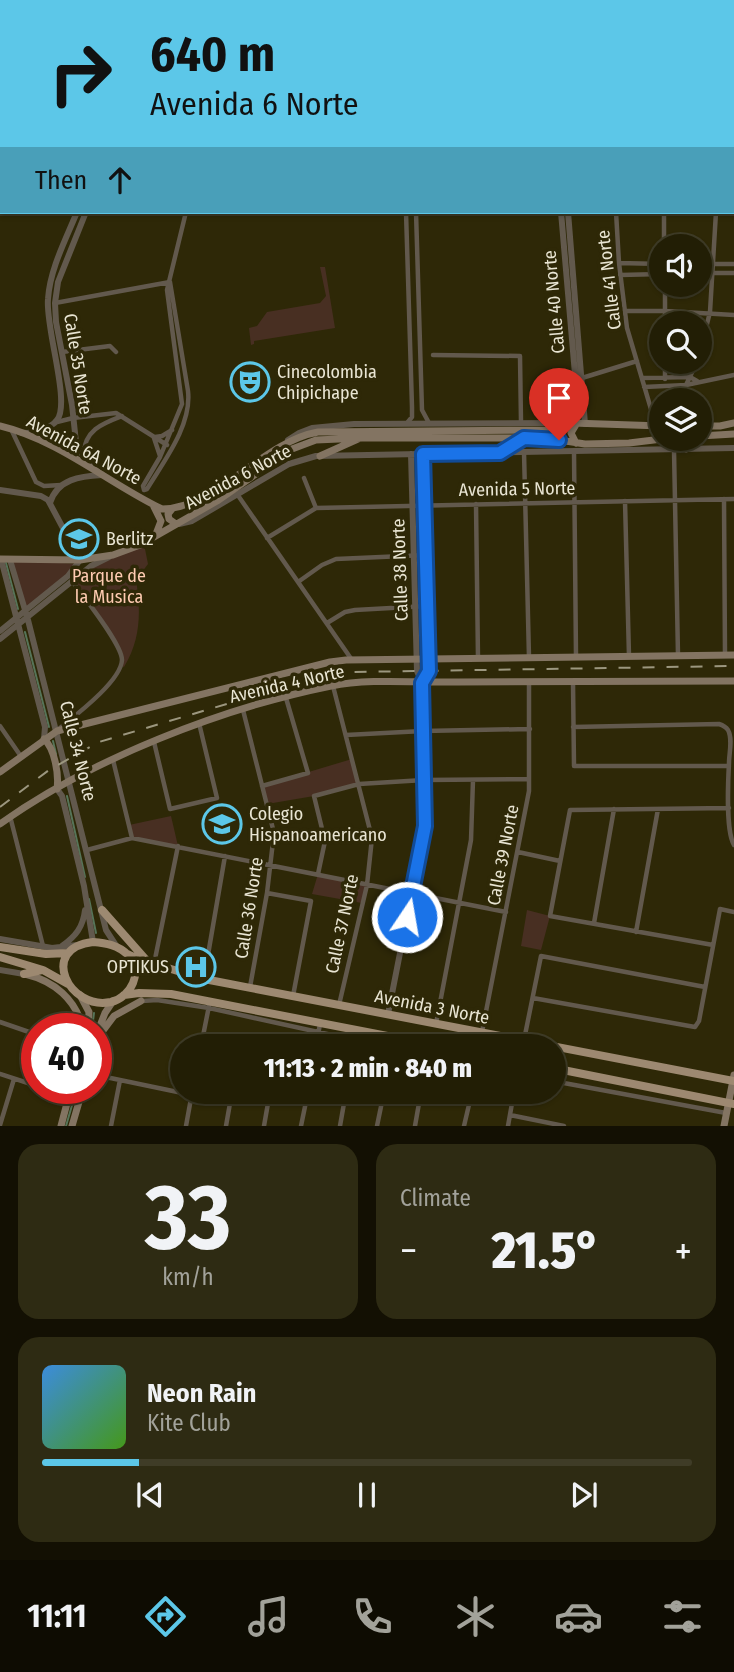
<!DOCTYPE html>
<meta charset="utf-8">
<style>
body{margin:0;font-family:"Fira Sans Condensed",sans-serif;background:#2e2b13;color:#f1f3f6;height:100vh;display:flex;flex-direction:column;font-size:26px;white-space:nowrap}
*{box-sizing:border-box;margin:0}
p{font-size:23px;color:#a2a29a}
.icon{flex:none;width:38px;height:38px;fill:none;stroke:currentColor;stroke-width:2;stroke-linecap:round;stroke-linejoin:round}
.map{position:relative;height:1126px;overflow:hidden}
.drawer{display:flex;flex-direction:column;gap:18px;padding:18px;background:#131003;flex:1}
.drawer>*{flex:none}
.guide{position:absolute;left:0px;top:0px;width:735px;height:214px;box-shadow:0 2px 5px #0004,0 0 0 2px #3f3c27;background:#5cc7e8;color:#111;overflow:hidden}
.fabs{position:absolute;left:649px;top:234px;display:grid;gap:14px}
.fabs a{display:grid;place-items:center;width:63px;height:63px;border-radius:50%;background:#221e05;box-shadow:0 2px 5px #0004,0 0 0 2px #3f3c27;font-size:35px}
.speed{position:absolute;left:21px;top:1013px;display:flex;gap:14px;font-size:35px;font-weight:700;text-align:center}
.speed>*{display:grid;place-content:center;width:91px;height:91px;border-radius:50%;background:#221e05;box-shadow:0 2px 5px #0004,0 0 0 2px #3f3c27;line-height:1}
.speed .limit{border:10px solid #d22;background:#fff;color:#111}
.pin{position:absolute;display:grid;place-items:center;width:60px;height:60px;color:#fff;margin:-72px -30px;border-radius:50% 50% 50% 0;rotate:-45deg;box-shadow:0 0 7px #0007}
.pin .icon{rotate:45deg}
.me{position:absolute;width:77px;margin:-38px;rotate:12deg;stroke-linejoin:round;filter:drop-shadow(0 0 5px #0008)}
.turn{display:flex;align-items:center;gap:24px;height:147px;padding:0 35px;font-size:32px}
.turn .icon{width:91px;height:91px;stroke-width:2.5}
.turn b{display:block;font-size:49px;line-height:60px}
.then{display:flex;align-items:center;height:66px;padding:0 35px;background:#0003;gap:14px;font-size:26px}
.big{font-size:52px;font-weight:800;line-height:1.1}
.drawer .tile{flex:1;display:flex;flex-direction:column;justify-content:center;gap:10px;min-width:0;padding:0 24px;border-radius:21px;background:#2e2b13}
.drawer .dial{align-items:center;gap:0}
.dial b{font-size:91px;line-height:1}
.song{display:flex;align-items:center;gap:21px}
.cover{width:84px;height:84px;border-radius:10px;background:linear-gradient(135deg,hsl(210 70% 55%),hsl(100 70% 35%))}
.played{height:7px;border-radius:4px;background:linear-gradient(90deg,#5cc7e8 15%,#3f3c27 15%)}
.keys{display:flex;justify-content:space-around;direction:ltr}
.heat{display:flex;justify-content:space-between;align-items:center;font-size:38px;direction:ltr}
.drawer .tiles{flex:1;display:grid;gap:18px;grid-template-columns:1fr 1fr}
.tile:last-child{grid-column:span 2}
.trip{position:absolute;left:170px;top:1034px;width:396px;height:70px;border-radius:35px;background:#221e05;box-shadow:0 2px 5px #0004,0 0 0 2px #3f3c27;font-weight:800;line-height:70px;text-align:center}
.tabs{display:flex;height:112px;justify-content:space-around;align-items:center;background:#0e0c02;color:#a2a29a}
.tabs .icon{width:49px;height:49px}
.tabs .current{color:#5cc7e8}
.tabs b{font-size:32px;color:#f1f3f6}
.map>svg:first-child{display:block}
.green{fill:#482f22}
.lines{fill:none;stroke-linecap:round;stroke-linejoin:round}
.stream{stroke:#567458;stroke-width:2}
.minor{stroke:#62594d;stroke-width:4.5}
.tertiary{stroke:#62594d;stroke-width:6}
.secondary{stroke:#837462;stroke-width:7}
.primary{stroke:#9d8971;stroke-width:8}
.rail{stroke:#9c977f;stroke-width:2;stroke-dasharray:12 12;stroke-linecap:butt}
.route-casing{stroke:#114b97;stroke-width:18}
.route{stroke:#1a73e8;stroke-width:12}
.labels{text-anchor:middle;dominant-baseline:central;stroke-width:7;stroke-linejoin:round;paint-order:stroke}
.street-label{font-size:18px;fill:#e9e5d3;stroke:#2e2807}
.poi-label{font-size:18px;fill:#e9e5d3;stroke:#2e2807;text-anchor:start}
.park-label{font-size:18px;fill:#fecbb1;stroke:#2e2807}
</style>
<div class="map">
<svg width="734" height="1126" viewBox="0 0 734 1126">
<rect width="100%" height="100%" fill="#2e2807"/>
<path class="green" d="M320,267h5l10,61 -81,13v3l-3,1 -2,-17 8,-2 10,-14 53,-9 6,-7z
M140,545l5,4 3,15 -12,16c5,31 5,59 -12,87l-2,-1 -2,-16 -48,-70 19,-14z
M10,560l69,4 -54,46z
M352,759l7,25 -45,12 -47,8 -5,-18z
M171,816l7,30 -46,-8 -3,-13z
M318,874l49,11 -5,18 -50,-9z
M527,910l23,6 -9,34 -20,-4z"/>
<g class="lines">
<path class="stream" d="M6,563l12,46
M25,632l24,95
M53,741l3,13
M67,796l18,81
M89,899l7,34
M92,1029l2,-16
M66,1126l11,-38"/>
<path class="minor" d="M537,0l3,2
M647,0v2
M733,56l1,-2
M733,70h1
M0,96h2
M0,116l2,-1
M0,136l2,-1
M733,144h1
M0,165l2,-1
M733,194h1
M406,212l6,195v10l-5,6
M416,212l6,198 7,13
M616,212l3,51 8,65 29,98
M664,212v35
M619,263l43,1
M700,264h34
M700,273h34
M620,275l42,-1
M170,282l18,109c4,34 -24,70 -41,98l-3,1 -1,-4 17,-29 22,-53 -15,-114 19,-78
M665,285v39
M55,303l115,-21
M625,311h40l69,4
M62,352l48,-6 6,6
M700,352l10,-40 6,-100
M433,355l87,1 1,66
M582,378l55,-17
M642,378l48,-1 7,4
M665,379v-17
M644,387l42,-2 48,-10
M683,401l3,-16 11,-23
M57,422l16,-4 43,-5 51,32
M11,429l25,53
M155,437l7,-1 10,-6
M154,438l6,18
M674,450l4,205
M524,452l5,205
M574,452l2,205
M83,455c2,-25 18,-31 39,-39
M304,478l12,30
M36,482l8,4 17,-1
M237,494l115,166
M724,499l1,156
M625,501l4,155
M476,504l2,154
M267,538l49,-30 418,-9
M298,582l24,-17 14,-6 90,-4
M327,623l18,-11 10,-2 72,-4
M573,682l1,84h155
M333,686l39,152 -5,47 -28,120
M243,710l31,123 -7,60 -17,94
M0,726l20,29
M573,727l146,-3c3,1 7,3 9,6 5,9 1,23 1,33 -1,18 -3,69 5,82
M60,728c16,-13 61,-47 62,-68 0,-16 -39,-64 -50,-79
M346,735l77,-4 107,-2
M154,742l16,67 47,-11 -18,-75
M113,760l19,78
M262,786l46,-13 -22,-75
M10,816l33,130
M87,850l45,-12 374,74
M518,852l42,9
M318,874l7,-33 -11,-45 45,-12 65,-4 105,-1
M267,893l44,8 -18,95
M594,923l20,-114
M636,932l22,-123
M713,945l-163,-29 20,-106 159,-2
M154,964l24,-118
M204,978l21,-122
M533,998l162,29 4,-6 21,-112 14,3
M142,1001l15,-1 52,8 173,38
M0,1022l29,10
M436,1024l35,-184 2,-60
M482,1032l47,-241v-109
M524,1040l17,-84 164,31
M201,1046l8,-40
M316,1046l4,-22
M0,1074l37,12
M96,1075l96,20
M553,1081l173,32
M45,1088l23,8
M510,1115l54,11
M0,1125l14,-46
M111,1126l9,-46
M186,1126l6,-33
M226,1126l6,-34
M264,1126l6,-34
M301,1126l7,-34
M340,1126l6,-34
M377,1126l7,-34
M415,1126l6,-34
M464,1126l8,-34
M508,1126l6,-34"/>
<path class="tertiary" d="M97,2l2,-2
M86,212l-28,70 -3,21 1,19 16,83 4,37 7,14 10,11
M561,212l17,197 -3,9 -7,4
M568,212l17,212
M22,433c11,0 29,-4 35,-13 14,-17 -12,-93 -9,-121 2,-30 18,-60 29,-87
M288,440l11,-7 13,-5 42,-4 211,-1
M0,490l41,6 7,4 32,60 -12,16 -68,55
M50,503c7,-24 31,-27 52,-28
M179,524l13,-3 97,-57 27,-8 418,-8
M1,559l44,168 -1,12
M10,560l18,60 78,310 11,17
M0,639l91,-73 18,-9
M422,683l7,-12 -6,-217
M57,789l5,7 22,90 9,56
M0,939l52,9 25,-3
M62,946c14,-10 21,-19 23,-36
M0,970l24,4
M388,1014l37,-188 -3,-143 -5,-12 -6,-217"/>
<path class="secondary" d="M0,426c59,14 108,57 162,83 55,-1 100,-67 156,-77l229,-2 25,-7 90,3
M700,426h20l14,-3
M700,436l34,-2
M675,439l11,10
M576,443l-5,-10 6,-10
M500,453l23,-15
M320,456l38,-17
M154,507l7,14 -5,13
M172,509l-4,5 1,5 7,5
M0,559l80,1 33,-5 27,-10 77,-44 75,-52 24,-9 46,-2h184l39,6 44,-1 33,-4
M44,739c11,10 15,36 13,50
M0,772l57,-41 273,-69 16,-2 388,-5
M0,824c91,-65 222,-116 331,-138 39,-8 87,-3 127,-4 92,-1 184,-1 276,-1
M25,974c29,7 51,25 58,55
M80,995l9,17 -1,17
M98,1031l7,-18 8,-12
M96,1040l18,-24 27,-15
M61,1126l10,-38
M72,1126l11,-38
M724,1126l10,-51"/>
<path class="primary" d="M102,910l45,51
M93,942c13,1 25,3 35,13 16,17 3,42 -17,47 -42,9 -73,-54 -18,-60z
M0,947l46,7 22,-1
M127,954l11,5 66,20 530,102
M0,957l43,13 25,14
M24,974l18,-4
M124,995l15,-2 32,1 268,52
M553,1068l181,36"/>
<path class="rail" d="M0,807l49,-37 50,-28 208,-62 46,-8 381,-6"/>
</g>
<g class="lines">
<g class="route-casing">
<path id="route" d="M407,917l18,-91 -3,-143 7,-12 -6,-217 77,-1 24,-15 35,2"/>
</g>
<use href="#route" class="route"/>
</g>
<defs>
<g id="theatre-ring" transform="scale(2.0125)"><circle r="9.5" fill="#2e2807" stroke="#5cc7e8" stroke-width="1.5"/><path d="M-5-5.5Q0-4 5-5.5V0Q5 5 0 6Q-5 5-5 0ZM-3.3-2.5H-1v1.5H-3.3ZM1-2.5H3.3v1.5H1ZM-2.8 1Q0 5.5 2.8 1Z" fill="#5cc7e8"/></g>
<g id="university-ring" transform="scale(2.0125)"><circle r="9.5" fill="#2e2807" stroke="#5cc7e8" stroke-width="1.5"/><path d="M0-5L7-2L0 1L-7-2ZM-4 1L0 2.5L4 1V4Q0 6-4 4Z" fill="#5cc7e8"/></g>
<g id="hospital-ring" transform="scale(2.0125)"><circle r="9.5" fill="#2e2807" stroke="#5cc7e8" stroke-width="1.5"/><path d="M-5-5h3v3.5h4V-5h3V5h-3V1.5h-4V5h-3Z" fill="#5cc7e8"/></g>
</defs>
<g fill-rule="evenodd">
<use href="#theatre-ring" x="250" y="382"/>
<use href="#university-ring" x="79" y="539"/>
<use href="#university-ring" x="222" y="824"/>
<use href="#hospital-ring" x="196" y="967"/>
</g>
<g class="labels">
<g class="street-label">
<text transform="translate(609 280) rotate(-97)">Calle 41 Norte</text>
<text transform="translate(554 302) rotate(-95)">Calle 40 Norte</text>
<text transform="translate(78 364) rotate(81)">Calle 35 Norte</text>
<text transform="translate(84 450) rotate(28)">Avenida 6A Norte</text>
<text transform="translate(238 477) rotate(-28)">Avenida 6 Norte</text>
<text transform="translate(517 489) rotate(-1)">Avenida 5 Norte</text>
<text transform="translate(400 570) rotate(-92)">Calle 38 Norte</text>
<text transform="translate(287 684) rotate(-13)">Avenida 4 Norte</text>
<text transform="translate(78 751) rotate(76)">Calle 34 Norte</text>
<text transform="translate(503 855) rotate(-79)">Calle 39 Norte</text>
<text transform="translate(249 908) rotate(-81)">Calle 36 Norte</text>
<text transform="translate(342 924) rotate(-78)">Calle 37 Norte</text>
<text transform="translate(432 1007) rotate(11)">Avenida 3 Norte</text>
</g>
<g class="poi-label">
<text x="277" y="372">Cinecolombia<tspan x="277" dy="21">Chipichape</tspan></text>
<text x="106" y="539">Berlitz</text>
<text x="249" y="814">Colegio<tspan x="249" dy="21">Hispanoamericano</tspan></text>
<text x="169" y="967" text-anchor="end">OPTIKUS</text>
</g>
<g class="park-label">
<text x="109" y="576">Parque de<tspan x="109" dy="21">la Musica</tspan></text>
</g>
</g>
</svg>
<div class="fabs">
<a><svg class="icon" aria-label="sound" viewBox="0 0 24 24"><path d="M4 9h4l5-4v14l-5-4H4zM17 9q2 3 0 6"/></svg></a>
<a><svg class="icon" aria-label="search" viewBox="0 0 24 24"><circle cx="10" cy="10" r="6"/><path d="M15 15l6 6"/></svg></a>
<a><svg class="icon" aria-label="layers" viewBox="0 0 24 24"><path d="M12 4l9 5-9 5-9-5zM3 14l9 5 9-5"/></svg></a>
</div>
<div class="speed"><div class="limit">40</div></div>
<div class="pin" style="left:559px;top:440px;background:#d93025"><svg class="icon" aria-label="arrive" viewBox="0 0 24 24"><path d="M6 21V4h12l-3 4 3 4H6"/></svg></div>
<svg class="me" style="left:407px;top:917px" viewBox="-20 -20 40 40"><circle r="17" fill="#1a73e8" stroke="#fff" stroke-width="3"/><path d="M0-11L8 9 0 5-8 9z" fill="#fff"/></svg>
<div class="trip">11:13 · 2 min · 840 m</div>
<div class="guide">
<div class="turn"><svg class="icon" aria-label="right" viewBox="0 0 24 24"><path d="M7 20v-9h11M14 6l5 5-5 5"/></svg><div><b>640 m</b>Avenida 6 Norte</div></div>
<div class="then">Then<svg class="icon" aria-label="ahead" viewBox="0 0 24 24"><path d="M12 20V5M6 11l6-6 6 6"/></svg></div>
</div>
</div>
<section class="drawer">
<div class="tiles">
<div class="tile dial"><b>33</b><p>km/h</p></div>
<div class="tile"><p>Climate</p>
<div class="heat"><a>−</a><b class="big">21.5°</b><a>+</a></div>
</div>
<div class="tile">
<div class="song"><i class="cover"></i><div><b>Neon Rain</b><p>Kite Club</p></div></div>
<div class="played"></div>
<div class="keys"><svg class="icon" aria-label="previous" viewBox="0 0 24 24"><path d="M18 5L8 12l10 7zM5 5v14"/></svg><svg class="icon" aria-label="pause" viewBox="0 0 24 24"><path d="M8 5v14M16 5v14"/></svg><svg class="icon" aria-label="next" viewBox="0 0 24 24"><path d="M6 5l10 7-10 7zM19 5v14"/></svg></div>
</div>
</div>
</section>
<nav class="tabs">
<b>11:11</b>
<svg class="icon current" aria-label="directions" viewBox="0 0 24 24"><path d="M12 3l9 9-9 9-9-9zM9 14v-3h6M13 9l2 2-2 2"/></svg>
<svg class="icon" aria-label="music" viewBox="0 0 24 24"><path d="M9 18V5l10-2v13"/><circle cx="6" cy="18" r="3"/><circle cx="16" cy="16" r="3"/></svg>
<svg class="icon" aria-label="phone" viewBox="0 0 24 24"><path d="M5 4h4l2 5-3 2q2 4 5 5l2-3 5 2v4C11 20 4 13 5 4z"/></svg>
<svg class="icon" aria-label="climate" viewBox="0 0 24 24"><path d="M12 3v18M4 7l16 10M4 17L20 7"/></svg>
<svg class="icon" aria-label="car" viewBox="0 0 24 24"><path d="M5 17H2v-5l4-1 3-4h7l3 4 3 1v5h-3M9 17h6M6 11h13"/><circle cx="7" cy="17" r="2"/><circle cx="17" cy="17" r="2"/></svg>
<svg class="icon" aria-label="filters" viewBox="0 0 24 24"><path d="M4 7h16M4 17h16"/><circle cx="9" cy="7" r="2"/><circle cx="15" cy="17" r="2"/></svg>
</nav>
